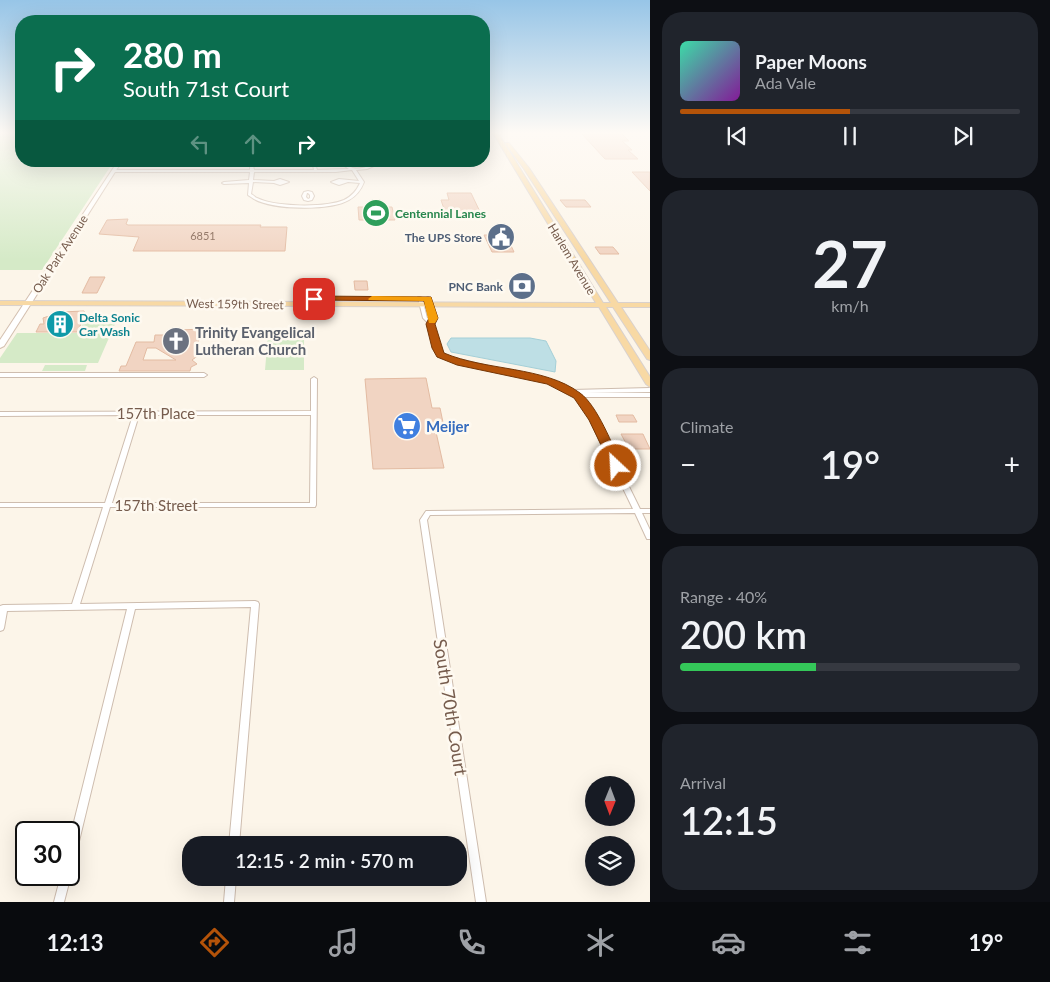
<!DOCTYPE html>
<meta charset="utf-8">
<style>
body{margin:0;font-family:Lato,sans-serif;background:#20242c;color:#f1f3f6;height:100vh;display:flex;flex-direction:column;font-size:19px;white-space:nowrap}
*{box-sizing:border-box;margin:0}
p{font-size:16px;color:#9ea1a6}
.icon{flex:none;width:28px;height:28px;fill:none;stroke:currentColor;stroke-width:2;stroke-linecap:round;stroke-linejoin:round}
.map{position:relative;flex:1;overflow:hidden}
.drawer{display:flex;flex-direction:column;gap:12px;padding:12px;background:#0d0f14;width:400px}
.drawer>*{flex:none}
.top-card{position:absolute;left:15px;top:15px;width:475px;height:152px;border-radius:20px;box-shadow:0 5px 20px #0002;background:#0b6e4f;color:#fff;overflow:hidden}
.needle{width:32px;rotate:181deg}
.controls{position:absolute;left:585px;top:776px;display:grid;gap:10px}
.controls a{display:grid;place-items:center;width:50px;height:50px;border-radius:50%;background:#171b24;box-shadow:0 5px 20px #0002;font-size:25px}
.speed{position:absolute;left:15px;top:821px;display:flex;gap:10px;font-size:25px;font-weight:700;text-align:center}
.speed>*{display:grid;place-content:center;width:65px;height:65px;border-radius:50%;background:#171b24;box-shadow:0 5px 20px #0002;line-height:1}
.speed .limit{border:2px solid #111;border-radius:8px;background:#fff;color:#111}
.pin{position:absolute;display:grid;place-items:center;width:42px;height:42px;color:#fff;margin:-21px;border-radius:10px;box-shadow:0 2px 8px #0006}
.me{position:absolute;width:55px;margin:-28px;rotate:335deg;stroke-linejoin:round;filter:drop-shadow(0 0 4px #0008)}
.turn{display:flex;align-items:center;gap:18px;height:105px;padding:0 25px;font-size:22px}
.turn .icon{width:65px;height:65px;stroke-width:2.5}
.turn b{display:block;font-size:35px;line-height:42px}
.lanes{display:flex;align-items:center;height:48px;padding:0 25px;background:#0003;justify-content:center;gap:25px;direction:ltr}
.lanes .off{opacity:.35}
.big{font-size:38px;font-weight:600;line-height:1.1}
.drawer .tile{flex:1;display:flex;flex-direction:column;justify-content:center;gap:8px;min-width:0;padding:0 18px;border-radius:20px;background:#20242c}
.drawer .dial{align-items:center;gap:0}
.dial b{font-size:65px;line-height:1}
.song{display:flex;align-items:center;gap:15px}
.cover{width:60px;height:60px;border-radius:8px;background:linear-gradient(135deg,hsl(160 70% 55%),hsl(290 70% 35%))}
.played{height:5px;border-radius:2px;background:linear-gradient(90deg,#b45309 50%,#363941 50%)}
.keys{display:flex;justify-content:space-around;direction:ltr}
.heat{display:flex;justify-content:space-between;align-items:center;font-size:28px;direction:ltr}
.charge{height:8px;border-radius:4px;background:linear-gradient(90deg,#34c759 40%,#363941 0)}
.trip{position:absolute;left:182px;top:836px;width:285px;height:50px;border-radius:20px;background:#171b24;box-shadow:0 5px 20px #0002;font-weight:600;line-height:50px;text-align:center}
.dock{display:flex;height:80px;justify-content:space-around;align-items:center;background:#090b0e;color:#9ea1a6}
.dock .icon{width:35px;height:35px}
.dock .selected{color:#b45309}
.dock b{font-size:22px;color:#f1f3f6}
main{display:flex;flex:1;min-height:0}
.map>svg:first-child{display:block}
.green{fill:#d5eac7}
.water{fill:#bedfe5;stroke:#a4cfd7}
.building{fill:#f1d4c2;stroke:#e3bba2;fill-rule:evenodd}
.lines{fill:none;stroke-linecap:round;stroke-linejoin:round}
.street-casing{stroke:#cebdaf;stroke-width:2}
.secondary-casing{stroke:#d3bfaf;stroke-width:2}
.primary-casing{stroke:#d9d1cd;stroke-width:2}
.street{fill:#fff;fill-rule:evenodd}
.secondary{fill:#fff;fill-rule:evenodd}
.primary{fill:#f8d9a4;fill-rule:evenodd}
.route{fill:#b45309;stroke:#753606}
.slow{fill:#f59e0b}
.labels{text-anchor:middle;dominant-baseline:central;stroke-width:5;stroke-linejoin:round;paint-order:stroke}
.far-number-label{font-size:11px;fill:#957a6a}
.far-leisure-label{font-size:12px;font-weight:bold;fill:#27864d;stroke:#fef9f0;text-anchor:start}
.far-service-label{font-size:12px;font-weight:bold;fill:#4e5e75;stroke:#fef9f0;text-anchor:end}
.far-street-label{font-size:12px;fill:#765c4d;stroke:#fef9f0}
.far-culture-label{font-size:12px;font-weight:bold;fill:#0d838f;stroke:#fef9f0;text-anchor:start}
.worship-label{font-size:15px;font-weight:bold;fill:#5b616d;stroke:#fef9f0;text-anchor:start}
.street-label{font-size:15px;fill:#765c4d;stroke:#fef9f0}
.shop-label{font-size:15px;font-weight:bold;fill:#366cbe;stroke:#fef9f0;text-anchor:start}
.near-street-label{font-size:18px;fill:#765c4d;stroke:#fef9f0}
</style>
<main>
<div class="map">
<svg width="650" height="902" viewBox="0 0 650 902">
<rect width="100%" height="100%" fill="#fcf5e9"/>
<path class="green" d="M21,133v28h93l-72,109h-42v-137z
M83,323l32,1 -17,39h-98v-5l17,-25h61z
M304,334v36h-39l3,-35z
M45,365h42l-2,6h-43z"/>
<path class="water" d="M451,338h79l16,3 10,20 -1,11 -104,-20 -4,-8z"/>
<path class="building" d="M582,134h40l7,7h-7l10,9h-4l10,9h-33z
M632,172h18v19z
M447,193h24l12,25h-36l-6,-18h8z
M560,200h25l6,7h-25z
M358,207h34l3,13h-36z
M128,219l-2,5 2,1h133l-1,2h27l-2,24h-152l6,-14 -40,-3 8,-14z
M484,235h22l8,17h-22z
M595,247h18l6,7h-19z
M90,277h15l-8,16h-15z
M354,281h13l1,9h-13z
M84,311l4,10 -6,1 -5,10h-41l4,-8h4l-1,-6 18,-6z
M202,329l-5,17 2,9 -7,5 5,4 -6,3 -1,4h-71l2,-5h5l10,-24h18l1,-7h24l1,-5zM147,348h9l20,12h-33z
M426,378l6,30h8l5,24h-9l8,36 -71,1 -8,-90z
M616,415h17l4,7h-18z
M621,434h22l7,15h-21z"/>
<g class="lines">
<g class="street-casing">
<path id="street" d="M263,161h9l-19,4 1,5h60l-1,-5 -24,-4h11l15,2 2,7 32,-1 -6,-4 -1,-4h4v3c2,1 4,3 7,4 11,3 22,-7 32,-7l-18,8 -11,1 8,12c-3,8 -8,14 -15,18 -18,11 -76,10 -95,-1 -2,-1 -4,-3 -6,-4l1,-12 -25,1 -2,-1 2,-1 25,-2 1,-8h-136l-2,-1 2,-1h136v-7zM352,170l7,11 -20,-2 -8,3 8,3 9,-3 12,1c-3,7 -8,13 -16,17 -19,8 -69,7 -87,-2 -1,0 -5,-4 -6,-4l2,-12 21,1 6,2 9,-3 -9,-3 -6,2 -21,-1 1,-8h82z
M308,191l4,1 2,4 -2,4 -4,1 -4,-1 -2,-4 2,-4zM307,193h1l2,2v3l-2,1 -2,-2z
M418,297h2l2,1 5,20 3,2 1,-2 -5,-20 2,-1 2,1 5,20 -2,6 6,24 7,8 106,25 20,9 78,-2v4l-64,1h64v4h-68l6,6 52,106h10v4h-8l8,17v9h-3l-1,-2 -11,-24 -205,2 -3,5 59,382h-10l-56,-382 6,-9h2l205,-2 -51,-105 -7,-8 -27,-13 -106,-25 -9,-10 -4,-24 -6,-6 -5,-20z
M0,373h204l3,2 -3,2h-204z
M314,377l3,2 -1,126 -1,2h-205l-30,97 175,-3 3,1 1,2 -20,241h-10l22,-238 -116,2 -61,253 -1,4 -4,1v-25l58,-233 -120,2 -3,17 -1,2 -3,1v-25l3,-1 69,-1 31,-97h-103v-4h105l28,-88 -133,1v-4l311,-1v-32zM139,415h172l-1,88h-198z
M69,871l2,4 -7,27h-10l7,-27h8z
M226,878h10l-2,24h-10z"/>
</g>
<g class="secondary-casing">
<path id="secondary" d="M118,161h4l-118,185 -4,2v-8z"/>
</g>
<g class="primary-casing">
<path id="primary" d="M493,133h5l105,170h8l-87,-134 -19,-26h4l20,25 89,135h32v4h-29l29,44v9l-3,-1 -34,-52h-7l44,70v10l-4,-3 -47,-77 -599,-2v-4l596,2z"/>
</g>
<use href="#street" class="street"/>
<use href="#secondary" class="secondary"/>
<use href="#primary" class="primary"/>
</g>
<linearGradient id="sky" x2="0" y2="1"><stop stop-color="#97c5e7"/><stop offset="0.51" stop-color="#fefaf5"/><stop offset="1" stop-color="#fefaf5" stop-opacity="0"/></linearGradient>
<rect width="650" height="260" fill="url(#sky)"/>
<path class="route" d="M314,296l117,1 7,21 -3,6 9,29c42,18 100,13 136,40 17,12 33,53 42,73l-6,3 -4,-1 -23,-48 -15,-22 -27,-14 -90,-19 -20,-8 -5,-9 -6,-24 3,-6 -5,-17 -113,-1v-3z"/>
<path class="slow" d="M372,296l59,1 7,21 -3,5h-6l-5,-22 -55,-1 -1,-1z"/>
<defs>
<g id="stadium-disc" transform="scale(1.4375)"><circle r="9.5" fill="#2e9e5b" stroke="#fef9f0"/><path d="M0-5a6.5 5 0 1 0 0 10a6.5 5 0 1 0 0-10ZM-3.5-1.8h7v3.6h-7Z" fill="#fff"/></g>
<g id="civic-disc" transform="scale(1.4375)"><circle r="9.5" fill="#5c6f8a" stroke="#fef9f0"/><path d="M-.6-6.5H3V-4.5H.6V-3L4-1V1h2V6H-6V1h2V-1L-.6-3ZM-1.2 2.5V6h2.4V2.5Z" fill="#fff"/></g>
<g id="bank-disc" transform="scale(1.4375)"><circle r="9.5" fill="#5c6f8a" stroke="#fef9f0"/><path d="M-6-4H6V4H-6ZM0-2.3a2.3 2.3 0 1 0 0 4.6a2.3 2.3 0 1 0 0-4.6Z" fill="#fff"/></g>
<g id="building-disc" transform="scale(1.4375)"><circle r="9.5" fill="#0f9aa8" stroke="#fef9f0"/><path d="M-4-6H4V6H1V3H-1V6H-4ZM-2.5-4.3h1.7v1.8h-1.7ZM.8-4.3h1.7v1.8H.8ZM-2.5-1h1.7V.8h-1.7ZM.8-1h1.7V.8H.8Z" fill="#fff"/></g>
<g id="church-disc" transform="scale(1.4375)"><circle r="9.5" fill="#6b7280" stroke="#fef9f0"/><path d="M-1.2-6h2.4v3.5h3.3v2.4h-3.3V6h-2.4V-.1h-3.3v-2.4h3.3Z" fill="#fff"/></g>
<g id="supermarket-disc" transform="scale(1.4375)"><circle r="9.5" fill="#3f7fe0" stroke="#fef9f0"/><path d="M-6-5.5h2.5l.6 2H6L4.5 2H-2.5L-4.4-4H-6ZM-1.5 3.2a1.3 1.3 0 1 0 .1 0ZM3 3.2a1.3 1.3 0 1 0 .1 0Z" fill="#fff"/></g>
</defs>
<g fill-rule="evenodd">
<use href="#stadium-disc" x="376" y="213"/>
<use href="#civic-disc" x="501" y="237"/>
<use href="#bank-disc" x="522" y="286"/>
<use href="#building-disc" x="60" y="324"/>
<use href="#church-disc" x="176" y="341"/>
<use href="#supermarket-disc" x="407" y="426"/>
</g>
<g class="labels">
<g class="far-number-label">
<text x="203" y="235">6851</text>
</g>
<g class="far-leisure-label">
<text x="395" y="213">Centennial Lanes</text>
</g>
<g class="far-service-label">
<text x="482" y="237">The UPS Store</text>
<text x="503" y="286">PNC Bank</text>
</g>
<g class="far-street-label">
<text transform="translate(60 254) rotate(-57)">Oak Park Avenue</text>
<text transform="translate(572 259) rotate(59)">Harlem Avenue</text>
<text transform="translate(235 304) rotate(1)">West 159th Street</text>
</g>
<g class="far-culture-label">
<text x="79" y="317">Delta Sonic<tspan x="79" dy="14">Car Wash</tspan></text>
</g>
<g class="worship-label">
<text x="195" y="332">Trinity Evangelical<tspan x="195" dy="17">Lutheran Church</tspan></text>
</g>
<g class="street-label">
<text x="156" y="413">157th Place</text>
<text x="156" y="505">157th Street</text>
</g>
<g class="shop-label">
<text x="426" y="426">Meijer</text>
</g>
<g class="near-street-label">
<text transform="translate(451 707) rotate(81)">South 70th Court</text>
</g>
</g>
</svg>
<div class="controls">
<a><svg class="needle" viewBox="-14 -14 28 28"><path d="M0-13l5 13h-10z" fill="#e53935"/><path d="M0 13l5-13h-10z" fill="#9ea1a6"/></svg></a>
<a><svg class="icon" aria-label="layers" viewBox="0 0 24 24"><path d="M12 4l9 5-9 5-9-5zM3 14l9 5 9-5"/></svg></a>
</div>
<div class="speed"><div class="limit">30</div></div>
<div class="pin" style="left:314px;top:299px;background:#d93025"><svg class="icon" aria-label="arrive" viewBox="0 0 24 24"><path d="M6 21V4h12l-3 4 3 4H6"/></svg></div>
<svg class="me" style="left:616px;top:466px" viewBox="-20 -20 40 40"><circle r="17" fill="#b45309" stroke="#fff" stroke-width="3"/><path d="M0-11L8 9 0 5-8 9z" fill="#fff"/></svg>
<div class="trip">12:15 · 2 min · 570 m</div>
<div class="top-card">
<div class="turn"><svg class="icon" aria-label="right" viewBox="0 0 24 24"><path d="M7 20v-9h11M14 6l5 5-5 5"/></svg><div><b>280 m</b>South 71st Court</div></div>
<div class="lanes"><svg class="icon off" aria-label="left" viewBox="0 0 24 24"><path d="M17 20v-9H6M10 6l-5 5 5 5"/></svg><svg class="icon off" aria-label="ahead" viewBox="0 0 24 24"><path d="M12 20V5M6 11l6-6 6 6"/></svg><svg class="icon" aria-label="right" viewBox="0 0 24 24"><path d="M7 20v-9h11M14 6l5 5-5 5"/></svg></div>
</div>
</div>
<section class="drawer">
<div class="tile">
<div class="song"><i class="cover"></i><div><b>Paper Moons</b><p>Ada Vale</p></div></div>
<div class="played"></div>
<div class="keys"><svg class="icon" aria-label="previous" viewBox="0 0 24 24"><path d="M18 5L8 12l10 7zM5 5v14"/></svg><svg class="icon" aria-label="pause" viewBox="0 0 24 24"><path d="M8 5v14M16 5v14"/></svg><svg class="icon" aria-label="next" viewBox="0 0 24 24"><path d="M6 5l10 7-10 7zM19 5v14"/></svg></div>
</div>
<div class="tile dial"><b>27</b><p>km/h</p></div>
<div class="tile"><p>Climate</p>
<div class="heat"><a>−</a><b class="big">19°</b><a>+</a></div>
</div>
<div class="tile"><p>Range · 40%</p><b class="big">200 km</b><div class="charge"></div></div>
<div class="tile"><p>Arrival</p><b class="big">12:15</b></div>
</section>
</main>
<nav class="dock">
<b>12:13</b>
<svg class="icon selected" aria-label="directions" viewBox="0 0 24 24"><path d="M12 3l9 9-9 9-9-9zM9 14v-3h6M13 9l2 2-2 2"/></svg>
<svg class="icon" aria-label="music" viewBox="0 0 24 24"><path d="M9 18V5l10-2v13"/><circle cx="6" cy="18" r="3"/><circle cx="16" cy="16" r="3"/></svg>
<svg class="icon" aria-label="phone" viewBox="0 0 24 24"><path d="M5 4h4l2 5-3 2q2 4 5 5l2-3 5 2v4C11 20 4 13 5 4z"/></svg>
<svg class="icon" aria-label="climate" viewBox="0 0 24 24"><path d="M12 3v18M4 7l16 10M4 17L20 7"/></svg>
<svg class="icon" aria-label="car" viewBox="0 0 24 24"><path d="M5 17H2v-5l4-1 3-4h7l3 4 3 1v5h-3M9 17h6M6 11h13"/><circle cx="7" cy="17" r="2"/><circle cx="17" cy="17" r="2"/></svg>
<svg class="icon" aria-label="filters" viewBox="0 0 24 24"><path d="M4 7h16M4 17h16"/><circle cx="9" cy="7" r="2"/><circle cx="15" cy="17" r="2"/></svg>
<b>19°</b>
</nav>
